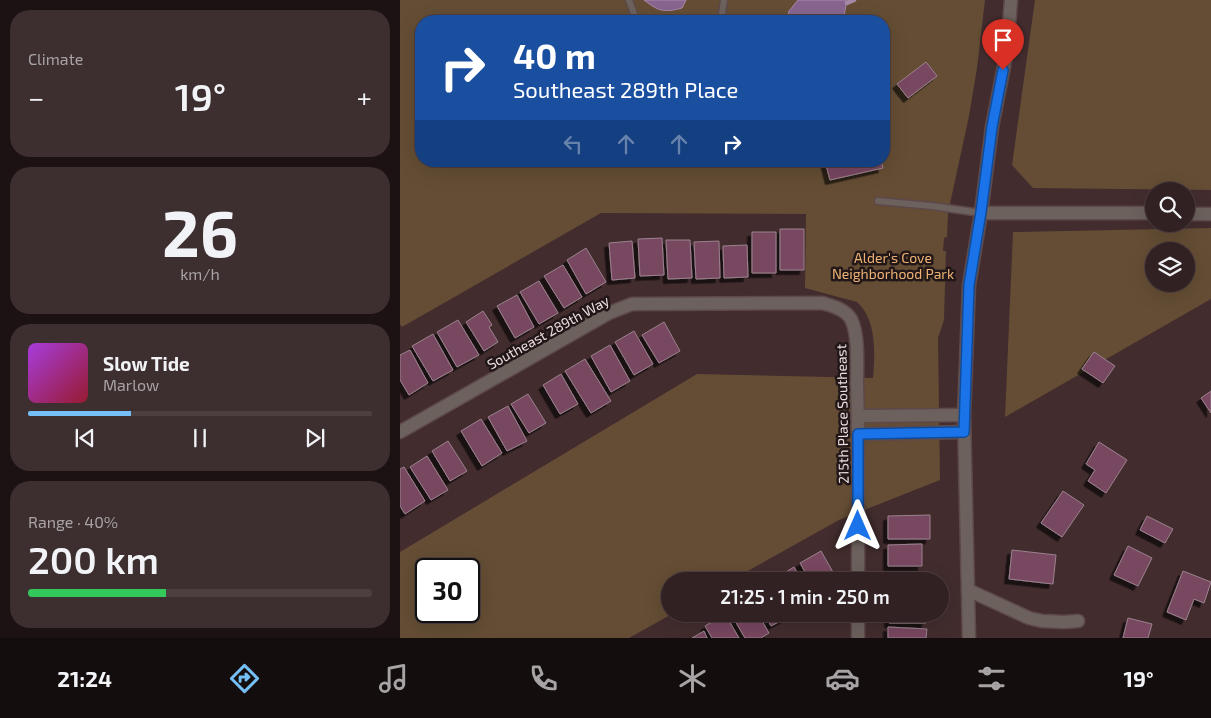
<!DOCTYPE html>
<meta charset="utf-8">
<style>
body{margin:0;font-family:"Exo 2",sans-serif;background:#3d2e2f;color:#f1f3f6;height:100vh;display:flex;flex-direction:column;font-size:19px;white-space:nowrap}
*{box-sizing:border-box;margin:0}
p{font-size:16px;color:#a8a3a5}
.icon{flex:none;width:28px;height:28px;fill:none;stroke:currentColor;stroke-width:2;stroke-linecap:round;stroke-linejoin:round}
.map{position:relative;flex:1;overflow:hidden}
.drawer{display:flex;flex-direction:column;gap:10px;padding:10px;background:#1c1213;width:400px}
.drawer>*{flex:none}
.guide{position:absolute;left:15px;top:15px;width:475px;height:152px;border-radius:20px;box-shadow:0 5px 20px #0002,0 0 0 1px #4d3e40;background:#1a4fa0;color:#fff;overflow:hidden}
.tools{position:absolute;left:745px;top:182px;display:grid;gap:10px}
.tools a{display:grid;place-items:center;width:50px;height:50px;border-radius:50%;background:#322122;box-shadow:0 5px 20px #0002,0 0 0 1px #4d3e40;font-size:25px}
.speed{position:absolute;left:15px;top:558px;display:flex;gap:10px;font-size:25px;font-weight:700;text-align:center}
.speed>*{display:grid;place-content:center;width:65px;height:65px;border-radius:50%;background:#322122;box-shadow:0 5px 20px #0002,0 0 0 1px #4d3e40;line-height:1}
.speed .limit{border:2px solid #111;border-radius:8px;background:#fff;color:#111}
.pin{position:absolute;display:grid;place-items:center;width:42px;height:42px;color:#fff;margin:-51px -21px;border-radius:50% 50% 50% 0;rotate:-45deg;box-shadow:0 0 5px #0007}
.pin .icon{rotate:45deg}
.me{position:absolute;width:55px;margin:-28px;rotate:0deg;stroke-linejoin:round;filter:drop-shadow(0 0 4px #0008)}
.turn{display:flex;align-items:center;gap:18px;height:105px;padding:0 15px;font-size:22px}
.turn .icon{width:65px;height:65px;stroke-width:2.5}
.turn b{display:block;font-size:35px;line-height:42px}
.lanes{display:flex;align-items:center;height:48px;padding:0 15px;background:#0003;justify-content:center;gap:25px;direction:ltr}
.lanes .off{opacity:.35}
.big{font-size:38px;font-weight:600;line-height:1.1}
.drawer .widget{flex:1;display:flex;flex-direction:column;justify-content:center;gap:8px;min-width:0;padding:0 18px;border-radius:20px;background:#3d2e2f}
.drawer .dial{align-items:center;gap:0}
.dial b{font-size:65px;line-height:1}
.song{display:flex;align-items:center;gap:15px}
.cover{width:60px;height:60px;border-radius:8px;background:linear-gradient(135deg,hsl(280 70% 55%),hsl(350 70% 35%))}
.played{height:5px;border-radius:2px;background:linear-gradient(90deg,#74c0f6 30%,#4d3e40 30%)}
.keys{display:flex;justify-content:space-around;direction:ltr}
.heat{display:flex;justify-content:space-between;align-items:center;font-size:28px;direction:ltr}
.charge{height:8px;border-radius:4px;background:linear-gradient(90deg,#34c759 40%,#4d3e40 0)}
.trip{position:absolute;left:261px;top:572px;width:288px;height:50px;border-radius:25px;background:#322122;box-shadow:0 5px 20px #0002,0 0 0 1px #4d3e40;font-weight:600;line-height:50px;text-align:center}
.menu{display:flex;height:80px;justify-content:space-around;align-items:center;background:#140d0e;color:#a8a3a5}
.menu .icon{width:35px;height:35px}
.menu .active{color:#74c0f6}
.menu b{font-size:22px;color:#f1f3f6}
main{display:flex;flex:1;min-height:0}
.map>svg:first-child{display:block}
.green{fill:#644d34;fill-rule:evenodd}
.water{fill:#88658f;stroke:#a689a6}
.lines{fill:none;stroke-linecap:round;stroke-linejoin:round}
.stream{stroke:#a689a6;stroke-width:4.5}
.building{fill:#784761;stroke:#9a838e;filter:url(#shadow)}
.service-casing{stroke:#5d484a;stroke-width:9}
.minor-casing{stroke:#5d484a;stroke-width:15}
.tertiary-casing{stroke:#5d484a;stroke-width:15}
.service{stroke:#6c615d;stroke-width:6}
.minor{stroke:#6c615d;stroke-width:12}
.tertiary{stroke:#6c615d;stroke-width:12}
.route-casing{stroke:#114b97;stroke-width:12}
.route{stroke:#1a73e8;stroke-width:9}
.labels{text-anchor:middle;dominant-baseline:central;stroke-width:5;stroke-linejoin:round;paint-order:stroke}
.park-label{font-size:14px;fill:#eeb374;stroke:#221718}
.street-label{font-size:14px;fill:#ebdcdd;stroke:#221718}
</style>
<main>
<section class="drawer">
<div class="widget"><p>Climate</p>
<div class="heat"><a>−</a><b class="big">19°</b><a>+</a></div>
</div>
<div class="widget dial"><b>26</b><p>km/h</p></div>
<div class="widget">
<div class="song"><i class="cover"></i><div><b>Slow Tide</b><p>Marlow</p></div></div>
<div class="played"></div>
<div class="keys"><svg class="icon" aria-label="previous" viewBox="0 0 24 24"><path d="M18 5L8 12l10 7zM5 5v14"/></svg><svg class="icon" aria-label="pause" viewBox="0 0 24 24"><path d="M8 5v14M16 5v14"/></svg><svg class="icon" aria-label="next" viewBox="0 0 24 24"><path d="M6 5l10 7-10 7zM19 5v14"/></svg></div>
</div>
<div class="widget"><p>Range · 40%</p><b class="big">200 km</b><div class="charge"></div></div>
</section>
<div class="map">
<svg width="811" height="638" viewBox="0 0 811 638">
<defs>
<filter id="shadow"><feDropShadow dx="-4.5" dy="4.5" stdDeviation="0" flood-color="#0009"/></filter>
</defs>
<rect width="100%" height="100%" fill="#422c2e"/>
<path class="green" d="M0,0h585l-8,68 -8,48 -21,97 -1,24 -3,1 -1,13h3l-2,69 -6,18 2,142 -101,40 -109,61h-60v33h2l-43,24h-229v-86l297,-178 176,4c2,-24 4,-58 -16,-76l-52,-14 1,-74 -205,-1 -199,114 -2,-3zM21,21h463v140h-463zM26,569h43v42h-43z
M635,0h176v190l-178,-2 -21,-23z
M811,228v71l-206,118 8,-185zM754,251h32v33h-32z"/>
<path class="water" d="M244,0h42l-4,8c-18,5 -24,3 -38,-8z
M398,0h49l-4,21h-56l2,-10z"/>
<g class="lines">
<path class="stream" d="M447,3l7,-3"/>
</g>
<path class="building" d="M526,62l11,14 -29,22 -11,-14z
M425,161h56l2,7 -53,12z
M380,229h24v41h-24z
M352,232h24v41h-24z
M262,238l2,37 -24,1 -2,-37z
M266,240h24l2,38 -24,1z
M232,241l3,37 -23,2 -3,-37z
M319,241l1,37 -24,1 -2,-37z
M347,245l1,32 -24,1 -1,-32z
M186,248l20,34 -20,12 -19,-34z
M163,265l19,32 -18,11 -20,-32z
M139,281l19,32 -19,11 -19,-32z
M117,295l17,32 -19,11 -18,-32z
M83,311l9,14 -3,2 9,15 -14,9 -18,-29z
M58,320l21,35 -22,12 -20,-35z
M264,322l16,29 -21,12 -17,-28z
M234,331l19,33 -19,11 -19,-33z
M33,334l20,36 -20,11 -21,-35z
M210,345l20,36 -19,11 -20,-36z
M10,350l18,33 -19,12 -9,-15v-25z
M694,352l21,14 -12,17 -21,-14z
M185,359l26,42 -20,12 -26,-42z
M161,374l17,30 -18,10 -17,-29z
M811,391v22l-10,-15z
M128,394l18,29 -17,10 -18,-29z
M108,406l19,35 -20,10 -19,-34z
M81,419l21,34 -20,13 -21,-35z
M48,441l19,30 -17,10 -18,-30z
M699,442l28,18 -21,33 -18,-12 7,-11 -9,-6z
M27,456l21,34 -17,10 -21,-33z
M4,467l21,34 -20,13 -5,-8v-37z
M663,491l21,14 -22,32 -21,-14z
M530,515v24h-42v-23z
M747,516l26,13 -8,14 -25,-13z
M522,544v22h-34v-21z
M728,546l24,12 -14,28 -24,-11z
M612,550l44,5 -3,29 -44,-5z
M421,551l17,30h-28l-10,-18z
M394,567l8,14h-24l-2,-3z
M783,571l28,11 -7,21 -10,-4 -8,21 -19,-8z
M489,572h38v9h-38z
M325,614l14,24h-27l-7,-12z
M331,614h27l11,19 -8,5h-16z
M364,614h25l1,2 -19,10z
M489,614h37v9h-37z
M728,618l24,6 -4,14h-25z
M488,627l39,2 -1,9h-38z
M304,631l3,7h-15z"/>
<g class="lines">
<g class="service-casing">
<path id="service" d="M229,0l5,14
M321,20l3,-20
M478,201l54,5 49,7"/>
</g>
<g class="minor-casing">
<path id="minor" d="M458,416l106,-1
M0,432l209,-119 23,-9 190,-1c10,3 23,6 29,16 8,16 6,46 6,64 2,66 1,132 1,198
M458,434l106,-2
M568,590l61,28 13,3 22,1 14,-1
M458,614v24"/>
</g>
<g class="tertiary-casing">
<path id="tertiary" d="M581,213h173
M786,214h25
M569,638l-5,-223 5,-130 12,-72 11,-86 15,-76 4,-51"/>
</g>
<use href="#service" class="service"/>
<use href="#minor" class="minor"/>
<use href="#tertiary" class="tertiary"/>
</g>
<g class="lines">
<g class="route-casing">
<path id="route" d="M458,526v-92l106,-2 5,-147 12,-73 11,-85 11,-57"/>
</g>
<use href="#route" class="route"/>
</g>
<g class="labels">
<g class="park-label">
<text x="493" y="257">Alder's Cove<tspan x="493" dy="16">Neighborhood Park</tspan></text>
</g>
<g class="street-label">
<text transform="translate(148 332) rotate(-29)">Southeast 289th Way</text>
<text transform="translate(442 414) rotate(-91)">215th Place Southeast</text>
</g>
</g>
</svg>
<div class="tools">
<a><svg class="icon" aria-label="search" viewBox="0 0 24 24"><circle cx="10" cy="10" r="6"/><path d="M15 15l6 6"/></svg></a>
<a><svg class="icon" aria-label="layers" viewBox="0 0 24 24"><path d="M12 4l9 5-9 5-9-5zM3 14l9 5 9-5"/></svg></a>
</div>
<div class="speed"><div class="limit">30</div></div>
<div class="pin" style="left:603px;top:70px;background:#d93025"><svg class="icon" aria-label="arrive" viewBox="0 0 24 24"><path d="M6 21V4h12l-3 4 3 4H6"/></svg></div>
<svg class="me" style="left:458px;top:526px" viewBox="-20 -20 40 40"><path d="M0-17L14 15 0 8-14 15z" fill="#1a73e8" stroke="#fff" stroke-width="4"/></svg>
<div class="trip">21:25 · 1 min · 250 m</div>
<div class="guide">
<div class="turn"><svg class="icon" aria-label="right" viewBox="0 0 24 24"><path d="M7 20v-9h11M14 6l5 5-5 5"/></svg><div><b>40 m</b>Southeast 289th Place</div></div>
<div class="lanes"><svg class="icon off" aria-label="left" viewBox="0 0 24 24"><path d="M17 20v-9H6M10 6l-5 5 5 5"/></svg><svg class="icon off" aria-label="ahead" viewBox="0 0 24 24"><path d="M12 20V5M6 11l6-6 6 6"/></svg><svg class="icon off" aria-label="ahead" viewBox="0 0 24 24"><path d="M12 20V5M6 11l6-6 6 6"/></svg><svg class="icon" aria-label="right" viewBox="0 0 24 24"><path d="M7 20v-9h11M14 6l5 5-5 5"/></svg></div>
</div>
</div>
</main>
<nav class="menu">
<b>21:24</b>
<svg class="icon active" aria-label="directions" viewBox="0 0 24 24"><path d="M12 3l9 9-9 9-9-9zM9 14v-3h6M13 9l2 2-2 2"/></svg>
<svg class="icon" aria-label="music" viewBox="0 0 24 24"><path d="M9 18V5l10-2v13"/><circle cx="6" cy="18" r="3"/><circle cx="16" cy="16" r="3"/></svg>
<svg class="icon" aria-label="phone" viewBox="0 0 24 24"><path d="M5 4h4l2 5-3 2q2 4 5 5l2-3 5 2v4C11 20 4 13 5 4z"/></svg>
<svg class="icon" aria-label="climate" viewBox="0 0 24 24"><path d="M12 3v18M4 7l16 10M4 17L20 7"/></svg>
<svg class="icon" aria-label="car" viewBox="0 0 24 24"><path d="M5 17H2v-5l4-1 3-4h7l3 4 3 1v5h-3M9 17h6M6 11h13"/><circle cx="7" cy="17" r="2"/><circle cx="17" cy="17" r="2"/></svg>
<svg class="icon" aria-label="filters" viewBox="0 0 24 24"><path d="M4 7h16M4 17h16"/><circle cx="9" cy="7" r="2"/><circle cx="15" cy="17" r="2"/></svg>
<b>19°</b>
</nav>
